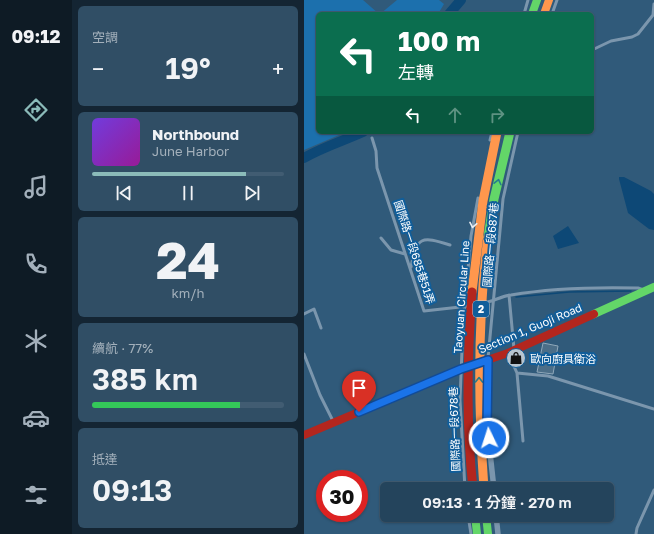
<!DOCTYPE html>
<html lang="zh-TW">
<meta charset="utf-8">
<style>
body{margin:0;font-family:"Golos Text","Noto Sans TC",sans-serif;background:#304e65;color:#f1f3f6;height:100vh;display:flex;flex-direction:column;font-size:15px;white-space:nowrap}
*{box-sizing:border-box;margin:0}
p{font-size:13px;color:#a3b0bb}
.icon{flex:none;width:22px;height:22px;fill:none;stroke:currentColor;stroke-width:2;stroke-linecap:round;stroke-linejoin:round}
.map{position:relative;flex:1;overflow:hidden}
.panel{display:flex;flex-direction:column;gap:6px;padding:6px;background:#142533;width:232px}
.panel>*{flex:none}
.guide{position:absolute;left:12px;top:12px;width:278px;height:122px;border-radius:6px;box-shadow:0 1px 3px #0004,0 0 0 1px #415c72;background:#0b6e4f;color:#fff;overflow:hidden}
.speed{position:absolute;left:12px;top:470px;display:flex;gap:8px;font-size:20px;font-weight:700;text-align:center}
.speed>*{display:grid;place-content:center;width:52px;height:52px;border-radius:50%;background:#24445c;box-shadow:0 1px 3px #0004,0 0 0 1px #415c72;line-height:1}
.speed .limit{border:6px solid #d22;background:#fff;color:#111}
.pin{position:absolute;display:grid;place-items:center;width:34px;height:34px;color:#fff;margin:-41px -17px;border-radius:50% 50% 50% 0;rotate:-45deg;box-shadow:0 0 4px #0007}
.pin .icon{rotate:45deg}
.me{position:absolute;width:44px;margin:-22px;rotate:356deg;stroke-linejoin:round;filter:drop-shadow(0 0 3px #0008)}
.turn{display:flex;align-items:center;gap:14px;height:84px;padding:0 16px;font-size:18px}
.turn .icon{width:52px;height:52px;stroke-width:2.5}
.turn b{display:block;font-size:28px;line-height:34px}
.lanes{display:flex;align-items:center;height:38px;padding:0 16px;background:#0003;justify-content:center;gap:20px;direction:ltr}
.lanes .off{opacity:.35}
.big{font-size:30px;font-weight:600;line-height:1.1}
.panel .tile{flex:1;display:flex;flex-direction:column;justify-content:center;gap:6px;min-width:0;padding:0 14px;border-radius:6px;background:#304e65}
.panel .dial{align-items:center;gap:0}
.dial b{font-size:52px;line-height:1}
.song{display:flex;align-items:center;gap:12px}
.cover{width:48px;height:48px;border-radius:6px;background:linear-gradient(135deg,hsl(260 70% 55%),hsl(300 70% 35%))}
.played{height:4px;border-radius:2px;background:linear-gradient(90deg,#8bbbb9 80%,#415c72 80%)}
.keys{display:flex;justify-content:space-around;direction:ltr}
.heat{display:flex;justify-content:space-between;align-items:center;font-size:22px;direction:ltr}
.charge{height:6px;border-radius:3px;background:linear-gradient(90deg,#34c759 77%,#415c72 0)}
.trip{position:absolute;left:76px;top:482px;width:234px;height:40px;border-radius:6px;background:#24445c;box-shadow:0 1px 3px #0004,0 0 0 1px #415c72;font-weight:600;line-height:40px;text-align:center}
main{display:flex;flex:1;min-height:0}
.menu{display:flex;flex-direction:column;width:72px;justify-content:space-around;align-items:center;background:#0e1b25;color:#a3b0bb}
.menu .icon{width:28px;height:28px}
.menu .current{color:#8bbbb9}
.menu b{font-size:18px;color:#f1f3f6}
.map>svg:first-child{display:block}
.green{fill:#1c70ad}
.water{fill:#0d4876}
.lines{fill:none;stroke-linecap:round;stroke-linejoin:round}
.stream{stroke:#0d4876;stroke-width:1.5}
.river{stroke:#0d4876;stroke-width:10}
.building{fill:#4b6e88;stroke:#8fa8ba}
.lane{stroke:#7b96ad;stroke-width:3}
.street{stroke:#7b96ad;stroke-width:5.5}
.fast{stroke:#63d668;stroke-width:8}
.slow{stroke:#ff974d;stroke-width:8}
.jam{stroke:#b3261e;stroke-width:8}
.fast-bridge{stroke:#63d668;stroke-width:9}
.slow-bridge{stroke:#ff974d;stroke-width:9}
.jam-bridge{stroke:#b3261e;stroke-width:9}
.oneway{stroke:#267c8e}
.oneway2{stroke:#ebeff3}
.route-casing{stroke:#114b97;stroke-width:10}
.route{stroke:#1a73e8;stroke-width:7}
.labels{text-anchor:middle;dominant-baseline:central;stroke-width:4;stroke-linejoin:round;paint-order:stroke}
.shield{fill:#115e9a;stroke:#b8cfe1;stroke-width:1}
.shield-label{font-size:10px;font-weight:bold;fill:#fff}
.street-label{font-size:11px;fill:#fff;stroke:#115e9a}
.poi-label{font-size:11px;fill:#fff;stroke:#115e9a;text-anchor:start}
</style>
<main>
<nav class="menu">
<b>09:12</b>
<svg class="icon current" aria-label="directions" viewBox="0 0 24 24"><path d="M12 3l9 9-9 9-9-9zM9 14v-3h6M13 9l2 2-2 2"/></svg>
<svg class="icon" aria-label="music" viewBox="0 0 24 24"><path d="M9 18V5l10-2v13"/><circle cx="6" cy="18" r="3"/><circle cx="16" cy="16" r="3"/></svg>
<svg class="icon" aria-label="phone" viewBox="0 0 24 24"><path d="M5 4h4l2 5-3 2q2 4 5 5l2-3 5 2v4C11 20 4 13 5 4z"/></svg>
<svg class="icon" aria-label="climate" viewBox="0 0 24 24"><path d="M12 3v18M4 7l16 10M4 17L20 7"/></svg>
<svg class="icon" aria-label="car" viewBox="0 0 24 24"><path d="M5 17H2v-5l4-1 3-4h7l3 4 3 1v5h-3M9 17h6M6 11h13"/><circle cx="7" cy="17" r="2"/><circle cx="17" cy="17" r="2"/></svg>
<svg class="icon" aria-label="filters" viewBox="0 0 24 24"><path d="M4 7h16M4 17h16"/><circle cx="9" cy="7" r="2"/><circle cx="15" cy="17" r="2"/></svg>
</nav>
<section class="panel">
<div class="tile"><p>空調</p>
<div class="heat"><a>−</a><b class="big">19°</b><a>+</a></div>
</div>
<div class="tile">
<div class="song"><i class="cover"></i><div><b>Northbound</b><p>June Harbor</p></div></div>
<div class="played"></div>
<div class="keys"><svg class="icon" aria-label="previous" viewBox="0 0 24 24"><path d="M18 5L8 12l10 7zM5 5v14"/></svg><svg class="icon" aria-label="pause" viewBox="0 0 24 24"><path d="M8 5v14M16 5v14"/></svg><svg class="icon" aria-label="next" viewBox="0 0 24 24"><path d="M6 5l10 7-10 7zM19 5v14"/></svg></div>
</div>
<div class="tile dial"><b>24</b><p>km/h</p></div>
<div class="tile"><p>續航 · 77%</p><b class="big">385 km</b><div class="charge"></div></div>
<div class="tile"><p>抵達</p><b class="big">09:13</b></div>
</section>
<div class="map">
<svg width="350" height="534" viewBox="0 0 350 534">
<rect width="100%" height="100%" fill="#305a7a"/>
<path class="green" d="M0,0h59l16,14h-61v118h28l-42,18z
M93,0h42l5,4 -6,10h-58z"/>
<path class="water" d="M315,177h5l27,14 3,3v36l-5,-1 -21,-16 -9,-34z
M264,226l11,17 -21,6 -5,-13z"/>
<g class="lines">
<path class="stream" d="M212,297l53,-5 62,-1"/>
<path class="river" d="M145,14l12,-14
M0,158c19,-11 39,-17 59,-26"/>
</g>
<path class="building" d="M239,343l15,3 -5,28 -16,-2z"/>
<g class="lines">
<path class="lane" d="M220,14l4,-14
M248,14l5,-14
M288,50l19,-9 21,-4 6,-3 15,-19 1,-11
M68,138l4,13 1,17 47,143 45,-5
M186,140l2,-8
M77,238l10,12 14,4
M107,267c6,-31 10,-31 39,-22
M205,295l5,54
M180,303c10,-2 18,-7 27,-8 41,-7 86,-8 127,-7l6,2
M0,314l10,-5 7,19
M204,353l9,20 6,68
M0,354l16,41 13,26
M184,358l15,-159 15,-67
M213,373l31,3 106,33
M161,489l-5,-89 3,-75 8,-89 7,-38
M164,515l3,19
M332,534l1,-6 17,-38"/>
<path class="street" d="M184,360l-1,65 7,64
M192,515l2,19"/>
<path class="fast" d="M228,14l5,-14
M290,314l60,-27
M171,515l2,19
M182,515l2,19"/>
<path class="slow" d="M240,14l5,-14"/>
<path class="jam" d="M0,435l157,-66 47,-16 86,-39"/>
<path class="fast-bridge" d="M184,237l6,-38 16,-67"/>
<path class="slow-bridge" d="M168,292l11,-91 14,-69
M180,489c-6,-84 -7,-168 4,-252"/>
<path class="jam-bridge" d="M168,292c-5,65 -6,132 1,197"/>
</g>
<defs><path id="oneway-chevron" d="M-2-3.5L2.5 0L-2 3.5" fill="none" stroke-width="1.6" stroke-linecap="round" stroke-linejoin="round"/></defs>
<g class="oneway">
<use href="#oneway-chevron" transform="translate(194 182) rotate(-77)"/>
<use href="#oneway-chevron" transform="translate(175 380) rotate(-89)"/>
</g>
<use class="oneway2" href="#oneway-chevron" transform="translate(169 225) rotate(101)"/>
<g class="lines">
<g class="route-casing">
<path id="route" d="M55,412l102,-43 27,-9 -1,65 2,13"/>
</g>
<use href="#route" class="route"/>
</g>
<defs>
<g id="shop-disc" transform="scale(1)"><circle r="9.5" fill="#b7c5d0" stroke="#115e9a"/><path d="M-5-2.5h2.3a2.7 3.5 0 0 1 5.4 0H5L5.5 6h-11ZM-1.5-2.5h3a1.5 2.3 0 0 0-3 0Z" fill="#111"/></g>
</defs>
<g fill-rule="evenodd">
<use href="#shop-disc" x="212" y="358"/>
</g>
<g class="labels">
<rect class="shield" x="169" y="301" width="16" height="16" rx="3"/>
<g class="shield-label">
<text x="177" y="309">2</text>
</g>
<g class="street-label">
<text transform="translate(186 245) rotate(-85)">國際路一段687巷</text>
<text transform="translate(111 252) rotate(72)">國際路一段685巷51弄</text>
<text transform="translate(157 297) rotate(-86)">Taoyuan Circular Line</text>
<text transform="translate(226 328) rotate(-23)">Section 1, Guoji Road</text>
<text transform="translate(150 429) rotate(-92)">國際路一段678巷</text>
</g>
<g class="poi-label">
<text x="226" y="358">歐向廚具衛浴</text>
</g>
</g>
</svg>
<div class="speed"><div class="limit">30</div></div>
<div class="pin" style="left:55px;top:412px;background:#d93025"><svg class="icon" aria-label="arrive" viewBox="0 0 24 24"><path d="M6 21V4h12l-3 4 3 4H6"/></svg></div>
<svg class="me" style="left:185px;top:438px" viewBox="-20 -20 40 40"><circle r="17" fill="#1a73e8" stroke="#fff" stroke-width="3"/><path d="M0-11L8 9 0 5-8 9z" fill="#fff"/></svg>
<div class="trip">09:13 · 1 分鐘 · 270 m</div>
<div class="guide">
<div class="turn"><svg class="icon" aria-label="left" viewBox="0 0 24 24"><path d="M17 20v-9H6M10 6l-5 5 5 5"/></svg><div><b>100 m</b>左轉</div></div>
<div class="lanes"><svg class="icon" aria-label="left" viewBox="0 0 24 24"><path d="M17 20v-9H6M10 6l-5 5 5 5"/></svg><svg class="icon off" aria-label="ahead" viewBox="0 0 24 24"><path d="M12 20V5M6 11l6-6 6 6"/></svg><svg class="icon off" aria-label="right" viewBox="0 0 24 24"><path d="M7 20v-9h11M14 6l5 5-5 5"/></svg></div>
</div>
</div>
</main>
